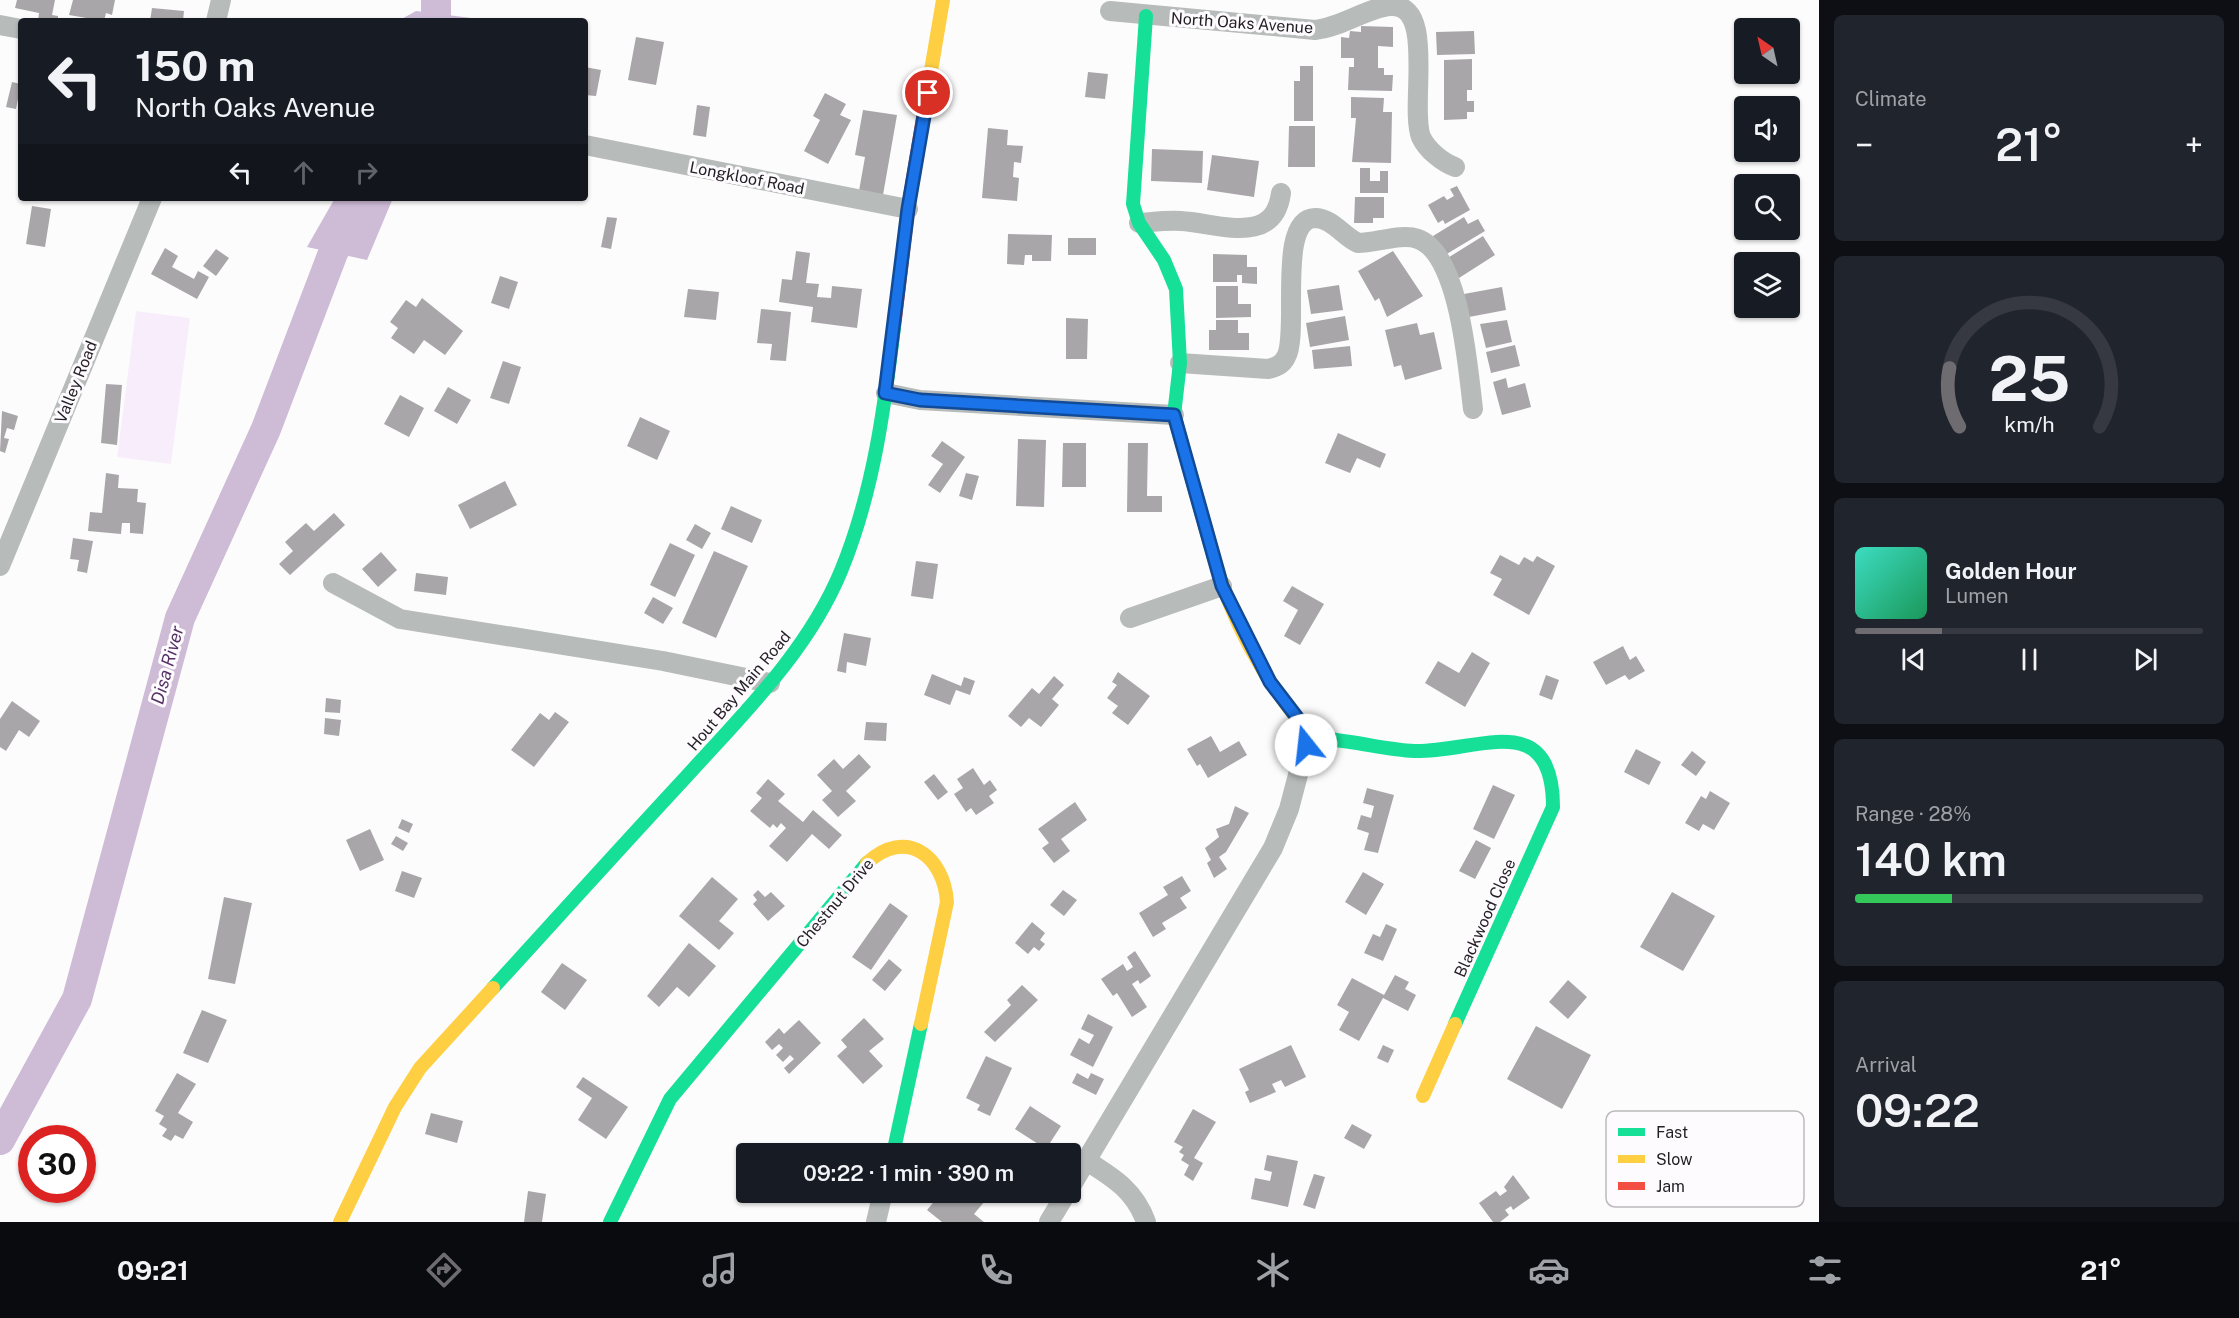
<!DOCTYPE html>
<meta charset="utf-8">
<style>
body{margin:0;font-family:"Public Sans",sans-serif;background:#20242c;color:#f1f3f6;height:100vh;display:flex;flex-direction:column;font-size:22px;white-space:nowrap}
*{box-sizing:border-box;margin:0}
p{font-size:20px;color:#9ea1a6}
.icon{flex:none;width:33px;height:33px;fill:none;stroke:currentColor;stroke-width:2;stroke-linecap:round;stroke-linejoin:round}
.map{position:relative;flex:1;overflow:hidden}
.sheet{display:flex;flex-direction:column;gap:15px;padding:15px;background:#0d0f14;width:420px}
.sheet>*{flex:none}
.banner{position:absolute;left:18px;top:18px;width:570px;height:183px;border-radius:6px;box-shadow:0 2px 4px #0004;background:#171b24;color:#f1f3f6;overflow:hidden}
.needle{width:39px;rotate:326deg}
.controls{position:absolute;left:1734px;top:18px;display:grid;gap:12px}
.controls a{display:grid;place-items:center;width:66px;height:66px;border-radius:6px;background:#171b24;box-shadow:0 2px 4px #0004;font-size:30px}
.speed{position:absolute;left:18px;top:1125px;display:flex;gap:12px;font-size:30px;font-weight:700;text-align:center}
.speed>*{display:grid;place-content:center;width:78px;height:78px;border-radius:50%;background:#171b24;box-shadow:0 2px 4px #0004;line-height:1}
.speed .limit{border:9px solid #d22;background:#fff;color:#111}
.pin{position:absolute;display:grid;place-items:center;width:51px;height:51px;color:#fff;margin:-26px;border:3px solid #fff;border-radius:50%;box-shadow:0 2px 6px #0007}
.me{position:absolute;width:66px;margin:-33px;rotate:344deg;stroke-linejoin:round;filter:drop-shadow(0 0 4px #0008)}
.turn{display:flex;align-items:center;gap:21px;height:126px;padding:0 18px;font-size:27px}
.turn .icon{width:78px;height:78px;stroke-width:2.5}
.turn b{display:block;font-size:42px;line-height:51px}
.lanes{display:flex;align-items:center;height:57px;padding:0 18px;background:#0003;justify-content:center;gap:30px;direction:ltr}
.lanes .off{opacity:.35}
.big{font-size:45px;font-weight:600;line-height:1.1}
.sheet .tile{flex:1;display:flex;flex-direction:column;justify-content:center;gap:9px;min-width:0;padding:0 21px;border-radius:9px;background:#20242c}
.sheet .dial{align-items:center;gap:0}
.dial svg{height:156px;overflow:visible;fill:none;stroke:#363941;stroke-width:7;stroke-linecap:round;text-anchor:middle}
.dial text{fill:#f1f3f6;stroke:none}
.song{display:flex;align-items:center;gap:18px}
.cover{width:72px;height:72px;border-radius:9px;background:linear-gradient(135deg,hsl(170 70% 55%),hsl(150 70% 35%))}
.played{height:6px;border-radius:3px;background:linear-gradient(90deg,#6f6c71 25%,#363941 25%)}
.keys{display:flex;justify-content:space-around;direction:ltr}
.heat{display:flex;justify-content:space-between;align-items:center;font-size:33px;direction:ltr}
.charge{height:9px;border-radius:4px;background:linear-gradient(90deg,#34c759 28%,#363941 0)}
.trip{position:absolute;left:736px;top:1143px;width:345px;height:60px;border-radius:6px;background:#171b24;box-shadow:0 2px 4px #0004;font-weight:600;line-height:60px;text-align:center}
.tab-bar{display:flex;height:96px;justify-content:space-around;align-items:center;background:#090b0e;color:#9ea1a6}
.tab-bar .icon{width:42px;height:42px}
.tab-bar .active{color:#6f6c71}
.tab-bar b{font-size:27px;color:#f1f3f6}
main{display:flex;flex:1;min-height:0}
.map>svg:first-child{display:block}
.green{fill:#f8eefb}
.water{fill:#cebbd6}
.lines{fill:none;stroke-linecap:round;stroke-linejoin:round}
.river{stroke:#cebbd6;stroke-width:30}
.building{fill:#a8a6a9}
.street{stroke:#b7bbba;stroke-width:20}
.fast{stroke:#16e098;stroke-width:14}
.slow{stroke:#ffcf43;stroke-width:14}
.jam{stroke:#f24e42;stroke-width:14}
.route-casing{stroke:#114b97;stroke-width:15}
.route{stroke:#1a73e8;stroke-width:10}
.labels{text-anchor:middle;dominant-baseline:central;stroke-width:6;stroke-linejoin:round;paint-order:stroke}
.street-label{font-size:16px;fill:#231e25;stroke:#fdfbfe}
.water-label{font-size:18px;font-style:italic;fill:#553163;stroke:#fdfbfe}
.key{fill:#fdfbfe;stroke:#bcb9bd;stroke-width:1.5}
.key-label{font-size:16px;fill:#231e25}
</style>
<main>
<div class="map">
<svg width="1819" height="1222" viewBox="0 0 1819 1222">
<rect width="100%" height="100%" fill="#fdfcfd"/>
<path class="green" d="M136,311l54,7 -19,146 -54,-7z"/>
<path class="water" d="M416,11l55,7v3h-73z
M335,198h58l-26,62 -60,-13z"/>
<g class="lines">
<path class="river" d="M436,0v21
M0,1140l77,-141 103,-381 86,-189 67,-176 27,-55"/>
</g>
<path class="building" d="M17,0h38l-3,15 6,1v5h-20l1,-8 -24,-5z
M73,0h42l-3,15 -6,-2 -2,8 -35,-6z
M152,8l32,3 -1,10h-33z
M1361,26l32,1v20l-15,-1v22h6v7h9l-1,16 -44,-1 1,-23h5v-9h-13v-21l8,1 1,-7 11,1z
M1474,31l1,23 -38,1 -1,-23z
M636,37l28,5 -8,43 -28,-5z
M1472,59v31h-5v11h7v11h-7v7l-23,1v-60z
M1300,66h13v55h-19v-40h6z
M585,67l16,3 -5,26 -11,-1z
M1088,72l20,2 -3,25 -20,-2z
M12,82l9,2 -5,25 -10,-2z
M825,93l21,11 -6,11 11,5 -23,44 -24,-13 16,-31 -7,-4z
M1351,97l33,1 -1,14h9l-1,51 -39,-1 4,-44h-5z
M697,105l13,2 -4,30 -13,-2z
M863,110l34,5 -14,80 -24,-4 6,-34 -10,-2z
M1289,126h26v41h-27z
M988,128l20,2 -1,15 16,1 -2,17 -7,-1 -1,15 6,1 -2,23 -35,-3z
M1152,149l51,2 -1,32 -51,-2z
M1212,155l47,6 -5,36 -47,-7z
M1360,168h10v13h10v-10h8v22h-28z
M1457,186l13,24 -25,14 -2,-4 -5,3 -10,-18 16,-9 3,4 7,-4 -4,-7z
M1355,197h29v21h-11v5h-19z
M32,206l19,3 -6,38 -19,-3z
M607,217l10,1 -6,31 -10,-2z
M1464,217l4,7 10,-5 7,12 -40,24 -12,-19z
M1008,234l44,1 -1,26h-19v-6h-7l-1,10 -17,-1z
M1483,236l12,19 -36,23 -13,-19z
M1068,238h28v17h-28z
M165,248l13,8 -6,11 22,12 4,-8 11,6 -12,22 -46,-25z
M216,249l13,9 -13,18 -13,-10z
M796,251l14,2 -4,30 13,1 -2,13 14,1 1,-12 30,3 -5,39 -46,-6 2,-15 -34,-5 3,-23 10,1z
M1393,251l30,45 -36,21 -8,-19 -4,3 -17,-30z
M1213,254l34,1v12h10v17l-15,-1v-8h-5v7h-24z
M500,276l18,6 -9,27 -18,-6z
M1339,285l4,25 -32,4 -4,-24z
M1216,286h22v18h13v13l-35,1z
M1502,287l4,23 -37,7 -5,-23z
M688,289l31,3 -3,28 -32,-3z
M422,298l41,33 -18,24 -21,-15 -10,14 -23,-16 7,-10 -8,-6 16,-22 10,7z
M761,309l30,3 -5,49 -16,-1 2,-16 -15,-1z
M1345,316l4,24 -39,7 -4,-24z
M1066,318l22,1 -1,40h-21z
M1216,320h22v13h11v17h-40v-20h7z
M1507,320l5,22 -26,6 -6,-24z
M1417,323l3,12 14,-3 8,37 -37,11 -4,-15 -7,2 -9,-37z
M1515,345l5,21 -29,7 -5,-21z
M1350,346l2,20 -38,3 -2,-19z
M503,361l18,6 -12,37 -19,-6z
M1506,378l2,10 17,-5 6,24 -29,8 -9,-33z
M106,384l16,1 -5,60 -16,-2z
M448,387l23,13 -14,24 -23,-13z
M400,395l24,13 -15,29 -25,-13z
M2,411l16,5 -4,14 -7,-2 -3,10 5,1 -4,14 -5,-2z
M640,417l30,14 -13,29 -30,-14z
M1338,433l48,21 -6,14 -23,-10 -7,15 -25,-10z
M1018,439l28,1 -2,67 -28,-1z
M942,441l23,16 -25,36 -12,-8 15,-21 -12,-8z
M1063,443h23v44h-24z
M1128,443h20l-1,53h15v16h-35z
M106,473l13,2 -1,13 20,1 -1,13 9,1 -3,31 -13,-1v-10h-8l-1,11 -33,-3 2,-19 12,1z
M966,473l13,3 -7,24 -13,-4z
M505,481l12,24 -47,24 -12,-24z
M731,506l31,14 -10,23 -31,-14z
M334,513l11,12 -55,50 -11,-11 14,-13 -8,-9 21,-19 8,8z
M695,524l16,9 -9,16 -16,-9z
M73,538l20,3 -6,32 -10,-2 2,-11 -9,-1z
M670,543l25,12 -20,42 -25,-12z
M714,551l34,15 -32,72 -34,-15z
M381,552l16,18 -19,17 -16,-18z
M1500,555l19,10 5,-8 9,5 4,-6 18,10 -26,49 -36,-20 9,-16 -12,-6z
M916,561l22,3 -5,35 -22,-3z
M416,573l32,4 -2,18 -32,-4z
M1292,586l32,18 -24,41 -16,-9 14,-26 -15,-9z
M653,597l20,11 -10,16 -19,-11z
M844,633l27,5 -5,28 -19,-4 -1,11 -9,-2z
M1623,646l7,14 6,-4 9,15 -16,9 -4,-5 -19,10 -13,-23z
M1472,652l18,11 -25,44 -40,-24 13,-22 21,12z
M1118,672l32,24 -22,29 -16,-12 6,-7 -11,-8 10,-13 -5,-3z
M932,674l29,12 3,-9 11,4 -5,14 -14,-5 -6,15 -26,-10z
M1546,675l13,5 -7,20 -13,-5z
M1054,676l10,9 -12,14 7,6 -18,22 -12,-9 -8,9 -13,-11 24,-28 7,6z
M326,698l15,2 -1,13 -15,-1z
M12,701l28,20 -11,16 -10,-7 -13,21 -6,-4v-28z
M555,712l14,10 -35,45 -23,-17 29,-37 9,7z
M325,718l16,2 -2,16 -15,-2z
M866,722l21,1 -1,18 -22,-1z
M1211,736l9,16 19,-11 8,14 -39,23 -8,-14 -3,2 -10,-17z
M1636,749l25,13 -12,23 -25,-13z
M1692,751l14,11 -10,14 -15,-11z
M859,754l12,13 -25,24 10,10 -18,16 -16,-17 10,-9 -15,-16 17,-16 9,10z
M973,768l11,17 6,-5 7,10 -8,6 5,7 -18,12 -5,-7 -5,4 -12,-18 9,-6 -6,-9z
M934,774l14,18 -10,8 -14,-18z
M768,779l17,15 -7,7 25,21 10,-12 29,25 -13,14 -17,-15 -25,28 -18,-16 17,-18 -5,-5 -4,5 -4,-4 -3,4 -20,-17 12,-13 -6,-5z
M1493,785l22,10 -21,44 -21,-10z
M1367,788l27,7 -16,58 -14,-3 5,-17 -12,-4 4,-14 10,3 3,-12 -11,-3z
M1710,791l20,12 -16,27 -11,-6 -4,7 -14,-8 16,-27 5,3z
M1075,802l12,18 -26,19 9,12 -16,12 -12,-15 7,-5 -11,-14z
M1235,806l14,7 -23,39 -7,5 8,12 -13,9 -7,-15 4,-3 -6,-12 14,-11 -3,-8 13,-5z
M402,819l11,5 -4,9 -11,-5z
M370,829l14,31 -24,11 -14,-31z
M396,836l12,7 -5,8 -12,-7z
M1476,840l15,8 -16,31 -16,-8z
M402,871l20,7 -8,20 -19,-7z
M1363,872l21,12 -18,31 -21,-13z
M1182,876l9,15 -11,7 7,10 -25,15 4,6 -13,8 -14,-24 29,-18 -5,-8z
M712,877l26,22 -19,22 15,12 -15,17 -40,-34z
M758,890l7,7 6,-5 14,14 -17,15 -15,-17 4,-4 -4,-5z
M1063,890l14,10 -13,16 -14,-11z
M1672,892l43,24 -32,55 -43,-24z
M224,897l28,6 -17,81 -27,-5z
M890,903l18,13 -37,54 -19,-13z
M1032,922l13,11 -5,7 5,4 -6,7 -5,-4 -6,7 -13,-11z
M1386,924l11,5 -14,32 -19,-8 9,-19 7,3z
M689,943l27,23 -27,31 -12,-10 -18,20 -12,-11z
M1135,951l16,25 -11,8 -2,-4 -6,4 15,23 -15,10 -15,-24 -4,3 -12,-17 22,-15 4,7 6,-4 -6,-10z
M889,959l13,11 -17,21 -13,-11z
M562,963l25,17 -22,30 -24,-18z
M1395,975l14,7 -4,7 11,6 -8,16 -25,-13 -24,43 -20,-11 10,-18 -12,-7 15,-27 32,17z
M1568,980l19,17 -19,22 -19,-17z
M1022,985l16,15 -43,42 -11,-10 27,-27 -4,-5z
M202,1010l25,10 -19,43 -25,-10z
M1088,1014l25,13 -20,40 -23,-12 9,-17 10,6 5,-9 -13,-6z
M864,1018l20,21 -15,12 14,15 -20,18 -26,-28 10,-9 -6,-7z
M799,1020l22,23 -32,31 -5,-6 10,-9 -4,-4 -7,7 -7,-7 7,-7 -4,-4 -7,6 -7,-8 14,-14 5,6z
M1536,1026l55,29 -29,54 -55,-30z
M1291,1045l15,32 -21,10 -4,-7 -9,4 4,8 -26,11 -5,-11 4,-2 -10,-21z
M1383,1045l11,5 -6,13 -11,-5z
M986,1056l26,12 -22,48 -13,-6 3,-5 -14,-7z
M177,1073l19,11 -18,29 15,9 -10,17 -8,-4 -4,6 -9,-5 5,-7 -8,-5 5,-8 -9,-5z
M1077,1073l11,6 3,-6 13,6 -8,16 -24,-12z
M583,1077l45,30 -22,32 -28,-19 14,-22 -16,-11z
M1030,1106l31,20 -15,23 -31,-20z
M1193,1109l23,13 -22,36 9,5 -10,18 -9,-6 5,-10 -8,-5 3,-5 -5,-3 4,-5 -9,-5z
M431,1113l32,8 -6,22 -32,-9z
M1352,1124l20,11 -8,14 -20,-11z
M1267,1155l31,6 -10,46 -37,-8 4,-21 15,3 2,-9 -8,-2z
M1314,1174l11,3 -10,32 -12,-4z
M1513,1175l17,23 -17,12 -2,-4 -6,4 4,5 -9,7h-7l-14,-19 17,-12 4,5 7,-5 -3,-4z
M528,1191l18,3 -4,28h-18z
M942,1192l11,8 6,-8h27l4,3 -16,19 10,8h-42l-15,-12z"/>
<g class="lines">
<path class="street" d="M1110,11l205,19c27,-3 52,-22 75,-24 47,-4 19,101 31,131 6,13 21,25 34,30
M216,21l5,-21
M0,25l21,4
M585,145l323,64
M1139,223c14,-1 28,-3 42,-2 37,2 93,26 100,-28
M1180,363l88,6c8,-2 14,-4 18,-12 14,-24 -10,-138 29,-139 17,0 29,19 43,25 18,0 43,-10 60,-4 42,15 50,131 55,170
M886,393l34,7 254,15
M0,566l152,-368
M333,583l67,36 263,42 107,22
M1130,618l92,-32
M1087,1161c27,17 48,30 59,61
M1071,1186l202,-338 16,-39 20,-76
M876,1222l7,-30
M1049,1222l18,-30"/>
<path class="fast" d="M1146,16l-13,188 6,19 25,37 12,29 4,74 -6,52 40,143
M1303,726c10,12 32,14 47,16 21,3 43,8 64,9 61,2 139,-45 139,56l-98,217
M493,988c64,-70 128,-141 193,-211 57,-63 122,-126 155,-206 33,-80 44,-167 54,-252
M893,1154l28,-130
M610,1222l60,-123 197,-236"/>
<path class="slow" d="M923,118l20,-118
M1214,558c17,61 49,120 89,168
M867,863c39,-36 77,-7 80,39l-26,122
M1423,1096l32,-72
M340,1222l55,-115 25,-39 73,-80"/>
<path class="jam" d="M895,319l13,-110 15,-91"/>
</g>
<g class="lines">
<g class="route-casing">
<path id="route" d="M928,93l-20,116 -23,184 35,7 254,15 48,171 48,96 39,51 -3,12"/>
</g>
<use href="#route" class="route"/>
</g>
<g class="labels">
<g class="street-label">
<text transform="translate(1242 23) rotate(4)">North Oaks Avenue</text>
<text transform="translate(747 178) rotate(11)">Longkloof Road</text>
<text transform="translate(76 382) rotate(-68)">Valley Road</text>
<text transform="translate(739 691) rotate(-50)">Hout Bay Main Road</text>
<text transform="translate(835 903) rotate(-50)">Chestnut Drive</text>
<text transform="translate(1485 918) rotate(-66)">Blackwood Close</text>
</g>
<g class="water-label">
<text transform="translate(167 665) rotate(-75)">Disa River</text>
</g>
</g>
<rect x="1606" y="1111" width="198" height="96" rx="9" class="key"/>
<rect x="1618" y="1128" width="27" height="8" fill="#16e098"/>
<rect x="1618" y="1155" width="27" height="8" fill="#ffcf43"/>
<rect x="1618" y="1182" width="27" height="8" fill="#f24e42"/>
<g class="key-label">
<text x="1656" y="1138">Fast</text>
<text x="1656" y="1165">Slow</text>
<text x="1656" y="1192">Jam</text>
</g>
</svg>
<div class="controls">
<a><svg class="needle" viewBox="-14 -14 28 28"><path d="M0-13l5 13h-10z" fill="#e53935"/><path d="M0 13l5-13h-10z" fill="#9ea1a6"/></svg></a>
<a><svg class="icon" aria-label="sound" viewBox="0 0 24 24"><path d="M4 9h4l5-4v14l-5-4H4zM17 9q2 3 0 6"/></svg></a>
<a><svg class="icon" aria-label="search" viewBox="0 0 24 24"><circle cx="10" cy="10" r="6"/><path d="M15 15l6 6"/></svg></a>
<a><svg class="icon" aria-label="layers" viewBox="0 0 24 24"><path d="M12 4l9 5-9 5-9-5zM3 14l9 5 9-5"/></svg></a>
</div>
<div class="speed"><div class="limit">30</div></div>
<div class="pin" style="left:928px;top:93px;background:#d93025"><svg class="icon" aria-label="arrive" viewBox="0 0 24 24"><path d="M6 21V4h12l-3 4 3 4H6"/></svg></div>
<svg class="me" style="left:1306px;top:745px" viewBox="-20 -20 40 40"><circle r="19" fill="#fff"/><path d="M0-13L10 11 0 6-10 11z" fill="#1a73e8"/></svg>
<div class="trip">09:22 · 1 min · 390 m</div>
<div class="banner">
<div class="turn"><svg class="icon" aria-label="left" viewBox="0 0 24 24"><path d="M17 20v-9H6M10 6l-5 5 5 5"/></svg><div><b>150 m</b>North Oaks Avenue</div></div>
<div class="lanes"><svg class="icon" aria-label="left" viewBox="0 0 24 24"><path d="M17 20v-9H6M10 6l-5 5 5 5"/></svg><svg class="icon off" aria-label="ahead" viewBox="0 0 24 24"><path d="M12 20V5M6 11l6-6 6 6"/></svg><svg class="icon off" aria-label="right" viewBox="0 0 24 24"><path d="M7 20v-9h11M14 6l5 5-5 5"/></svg></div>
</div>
</div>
<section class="sheet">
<div class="tile"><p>Climate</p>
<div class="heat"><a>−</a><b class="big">21°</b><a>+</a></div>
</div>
<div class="tile dial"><svg viewBox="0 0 100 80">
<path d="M14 69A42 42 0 1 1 86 69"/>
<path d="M14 69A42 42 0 0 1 9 39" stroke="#6f6c71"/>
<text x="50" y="56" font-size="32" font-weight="700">25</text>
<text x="50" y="72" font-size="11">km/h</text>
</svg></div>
<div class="tile">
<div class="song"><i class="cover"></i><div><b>Golden Hour</b><p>Lumen</p></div></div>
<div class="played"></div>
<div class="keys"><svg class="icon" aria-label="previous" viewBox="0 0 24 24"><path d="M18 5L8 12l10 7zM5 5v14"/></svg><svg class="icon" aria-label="pause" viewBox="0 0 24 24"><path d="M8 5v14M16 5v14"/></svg><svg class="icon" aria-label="next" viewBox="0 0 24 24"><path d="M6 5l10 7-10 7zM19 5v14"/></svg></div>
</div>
<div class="tile"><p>Range · 28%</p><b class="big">140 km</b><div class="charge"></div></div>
<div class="tile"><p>Arrival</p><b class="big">09:22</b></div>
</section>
</main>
<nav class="tab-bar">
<b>09:21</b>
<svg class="icon active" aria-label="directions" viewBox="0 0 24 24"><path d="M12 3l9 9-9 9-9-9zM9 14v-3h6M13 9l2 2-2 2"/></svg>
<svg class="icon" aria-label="music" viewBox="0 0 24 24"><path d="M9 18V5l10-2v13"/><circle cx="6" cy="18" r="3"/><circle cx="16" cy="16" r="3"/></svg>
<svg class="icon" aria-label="phone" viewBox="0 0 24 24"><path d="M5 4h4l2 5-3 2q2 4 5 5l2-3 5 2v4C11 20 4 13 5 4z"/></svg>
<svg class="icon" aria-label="climate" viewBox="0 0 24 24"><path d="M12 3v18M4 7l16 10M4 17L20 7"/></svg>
<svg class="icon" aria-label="car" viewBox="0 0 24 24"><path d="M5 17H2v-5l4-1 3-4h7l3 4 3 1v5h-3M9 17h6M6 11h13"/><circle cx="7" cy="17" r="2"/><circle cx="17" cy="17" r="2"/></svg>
<svg class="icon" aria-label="filters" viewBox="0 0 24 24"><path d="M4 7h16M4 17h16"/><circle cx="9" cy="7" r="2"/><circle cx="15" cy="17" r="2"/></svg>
<b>21°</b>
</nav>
